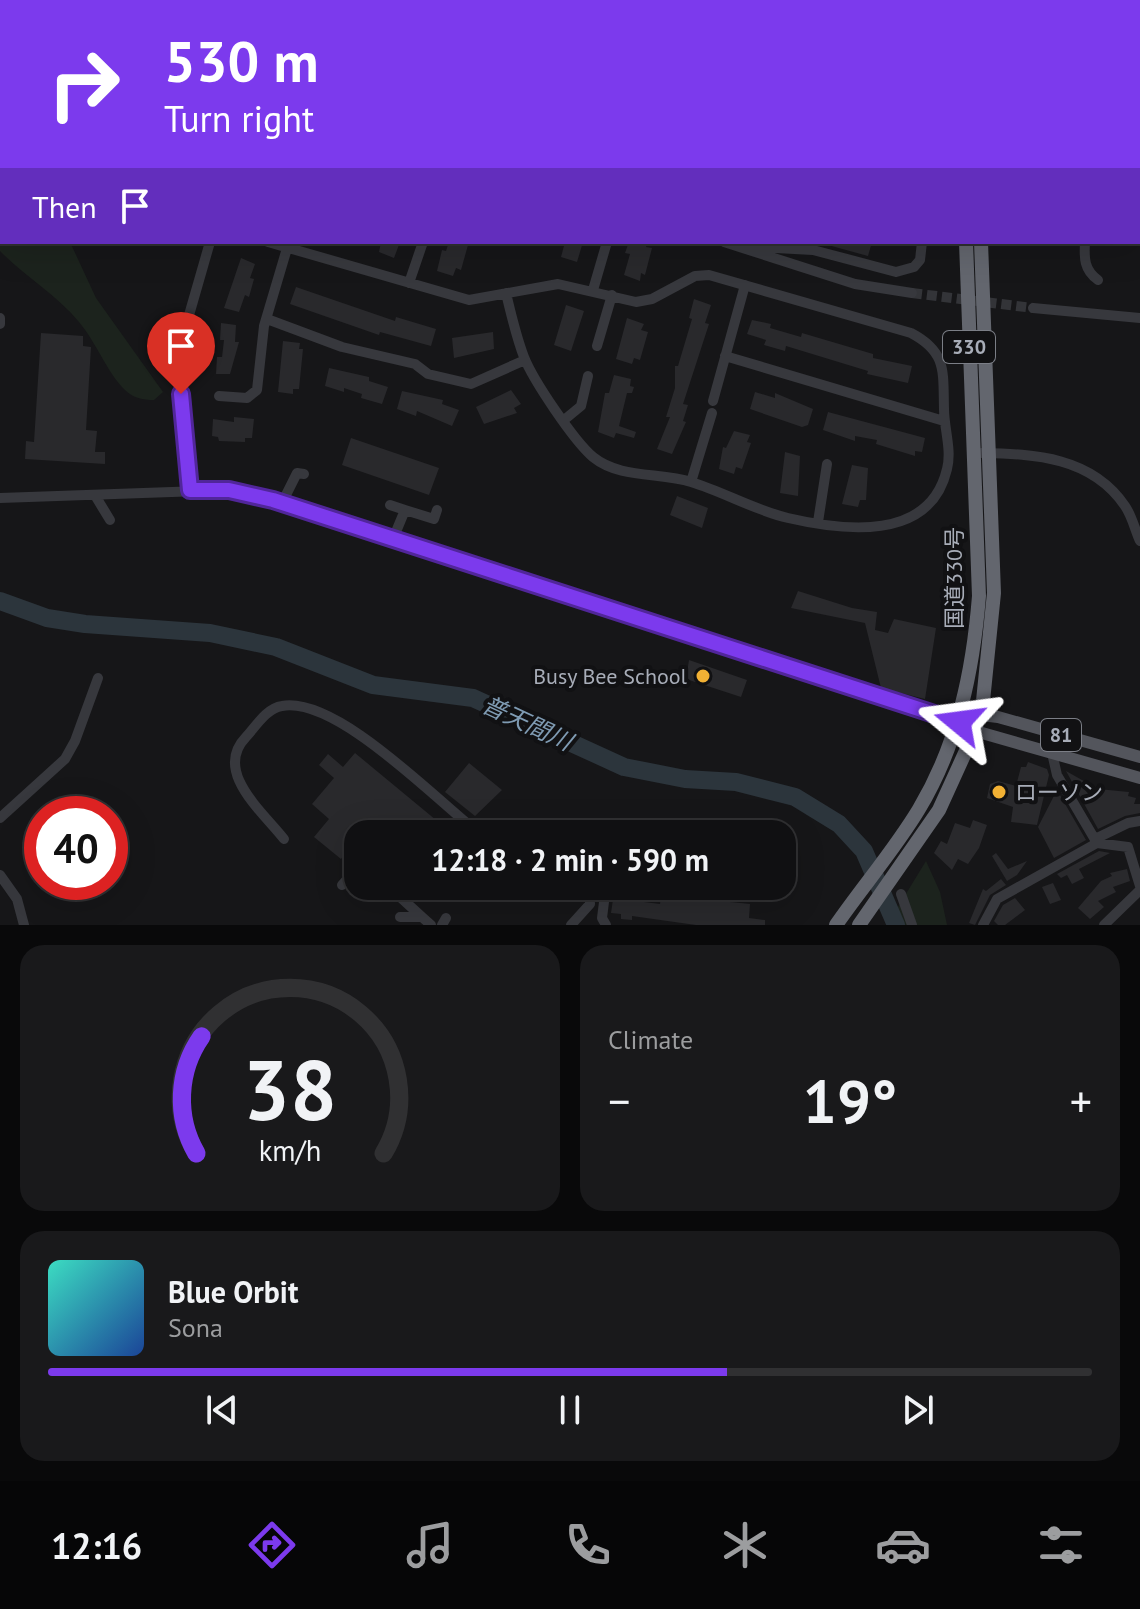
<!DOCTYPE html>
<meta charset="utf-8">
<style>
body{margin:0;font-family:"PT Sans","Noto Sans JP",sans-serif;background:#19191b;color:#f1f3f6;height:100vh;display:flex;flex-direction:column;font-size:30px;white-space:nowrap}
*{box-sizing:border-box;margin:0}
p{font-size:26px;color:#9c9d9f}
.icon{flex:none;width:44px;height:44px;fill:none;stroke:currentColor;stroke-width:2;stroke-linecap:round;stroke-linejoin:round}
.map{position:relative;height:925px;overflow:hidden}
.drawer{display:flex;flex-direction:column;gap:20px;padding:20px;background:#09090a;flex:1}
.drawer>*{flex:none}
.guide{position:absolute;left:0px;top:0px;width:1140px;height:244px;box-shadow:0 8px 32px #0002,0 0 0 2px #303032;background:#7c3aed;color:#fff;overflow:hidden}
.speed{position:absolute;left:24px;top:796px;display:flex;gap:16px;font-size:40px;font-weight:700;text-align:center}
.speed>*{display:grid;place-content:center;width:104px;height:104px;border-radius:50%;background:#101012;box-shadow:0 8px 32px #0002,0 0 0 2px #303032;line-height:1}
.speed .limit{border:12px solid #d22;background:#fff;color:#111}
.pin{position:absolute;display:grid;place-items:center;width:68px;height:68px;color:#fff;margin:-82px -34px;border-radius:50% 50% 50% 0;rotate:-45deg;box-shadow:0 0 8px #0007}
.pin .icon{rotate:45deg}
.me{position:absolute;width:88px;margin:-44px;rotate:286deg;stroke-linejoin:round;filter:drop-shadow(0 0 6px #0008)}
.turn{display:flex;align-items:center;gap:28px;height:168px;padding:0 32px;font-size:36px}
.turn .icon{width:104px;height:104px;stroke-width:2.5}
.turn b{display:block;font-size:56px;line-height:68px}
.then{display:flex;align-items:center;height:76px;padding:0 32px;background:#0003;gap:16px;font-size:30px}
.big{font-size:60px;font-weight:700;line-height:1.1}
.drawer .tile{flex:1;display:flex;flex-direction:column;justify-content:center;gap:12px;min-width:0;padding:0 28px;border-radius:24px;background:#19191b}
.drawer .dial{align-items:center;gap:0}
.dial svg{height:208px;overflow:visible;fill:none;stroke:#303032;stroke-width:7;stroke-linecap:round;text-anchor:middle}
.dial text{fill:#f1f3f6;stroke:none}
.song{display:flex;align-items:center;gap:24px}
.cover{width:96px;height:96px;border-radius:12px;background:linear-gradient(135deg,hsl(170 70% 55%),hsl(220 70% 35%))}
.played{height:8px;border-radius:4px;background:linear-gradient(90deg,#7c3aed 65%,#303032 65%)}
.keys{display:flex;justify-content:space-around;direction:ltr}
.heat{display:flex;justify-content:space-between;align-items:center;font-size:44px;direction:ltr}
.drawer .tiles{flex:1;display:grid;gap:20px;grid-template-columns:1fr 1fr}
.tile:last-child{grid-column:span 2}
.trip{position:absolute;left:344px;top:820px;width:452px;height:80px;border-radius:24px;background:#101012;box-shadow:0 8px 32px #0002,0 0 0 2px #303032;font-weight:700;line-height:80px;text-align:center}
.dock{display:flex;height:128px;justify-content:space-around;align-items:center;background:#060607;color:#9c9d9f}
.dock .icon{width:56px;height:56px}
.dock .selected{color:#7c3aed}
.dock b{font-size:36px;color:#f1f3f6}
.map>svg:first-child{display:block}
.built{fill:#222225}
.green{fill:#1c231d}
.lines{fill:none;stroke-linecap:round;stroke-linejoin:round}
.river{stroke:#2c353c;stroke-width:18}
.building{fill:#29292c}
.minor-tunnel{stroke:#333438;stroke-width:10;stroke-dasharray:10 5;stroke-linecap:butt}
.minor{stroke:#37383d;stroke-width:10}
.major{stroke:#53555c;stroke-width:12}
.highway{stroke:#63666e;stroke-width:14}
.route-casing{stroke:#51269a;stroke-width:20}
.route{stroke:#7c3aed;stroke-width:14}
.poi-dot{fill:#f2b134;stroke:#111113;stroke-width:3}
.labels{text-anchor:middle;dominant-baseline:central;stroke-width:8;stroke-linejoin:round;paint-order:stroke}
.shield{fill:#111113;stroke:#7b7e86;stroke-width:2}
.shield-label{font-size:20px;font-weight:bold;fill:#a8adb8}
.street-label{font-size:22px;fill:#a8adb8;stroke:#111113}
.poi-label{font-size:22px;fill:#a8adb8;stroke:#111113;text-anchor:end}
.water-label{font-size:24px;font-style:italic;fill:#7f9bb3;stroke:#111113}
</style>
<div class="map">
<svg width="1140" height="925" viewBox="0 0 1140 925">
<rect width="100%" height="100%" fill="#161618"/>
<path class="built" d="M1032,0h108v53l-2,-51z"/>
<path class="green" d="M0,94l2,148h68l26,56 67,94 -9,8c-11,0 -21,-2 -29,-10 -17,-16 -29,-48 -46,-68 -23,-28 -54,-45 -79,-71z
M926,861l14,31 7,33h-60z"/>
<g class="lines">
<path class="river" d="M0,601l47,17 38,6 125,9 66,14 97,38 100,13 151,69 61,12 51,3 59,15 44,27 25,27 32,74"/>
</g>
<path class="building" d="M381,242h19l-6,16 -15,-6z
M449,242h18l1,3 -7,25 -5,-2 -3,8 -16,-5 5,-21 4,1z
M565,242h18l-6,20 -16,-5z
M629,242h19l-2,5 6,1 -7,27 -4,-2 -1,8 -16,-6 6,-21 -5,-1z
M817,242h55l-4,14z
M241,258l14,6 -5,14 4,1 -5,18 -4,-2 -6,17 -15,-4z
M296,287l99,34 1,-4 40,12 -5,17 -51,-14 -1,3 -89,-31z
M694,299l17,6 -6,18 4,1 -26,80 5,1 -5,16 3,1 -14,32 -15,-5 13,-32h-4l9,-29v-22h3l14,-47 -3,-1z
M566,305l18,6 -13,40 -17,-6z
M627,318l17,6 -3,6 7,2 -8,28 -6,-2 -2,6 -16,-5z
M752,320l19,4 -1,4 31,9 1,-4 71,21v4l39,8 -4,17 -41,-9 1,-3 -82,-25 -1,5 -21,-6 2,-5 -19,-6z
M221,323l15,2 -1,17h4l-9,32h-14l1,-17h5l2,-17h-4z
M493,332l1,17 -40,9 -2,-20z
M41,333l42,3v10l8,1 -5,83 11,1 -2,21h10v12l-80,-5 1,-18 8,1z
M283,341l17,2 -1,6h4l-4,40h-6v5l-15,-2z
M329,368l40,9v4l19,6 -6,17 -21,-6 1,-4 -18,-6v4l-19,-6z
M614,375l17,4 -1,7 4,1 -2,6h-5l-8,33 17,6 -2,6 -18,-5 -2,5 -16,-6 7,-39h4z
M511,390l10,14 -7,4 3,5 -33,11 -8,-17z
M402,391l41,9 -1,4 17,6 -7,16 -35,-15 -1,5 -19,-7z
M755,392l20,6v-5l38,16 -5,16 -6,2 -52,-18z
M828,412l97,26 -3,14 -7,-1v5l-39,-12 1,-4 -22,-4v5l-32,-11z
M234,417l20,2 -2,19h-7v4l-26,-1 -1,-4 -6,-1 1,-17 21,3z
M734,431l16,4 -3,7 4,1 -9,26 -6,-2 -2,7 -15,-5 4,-22 3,1z
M351,438l88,30 -10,27 -87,-30z
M785,452l15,4 -2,40 -18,-3z
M852,465l16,3 -2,32h-6l-2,7 -16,-3z
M677,496l31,12 -6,20 -32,-13z
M798,591l54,17 25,4 -2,18 13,3 6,-14 42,9 -11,71 -44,-11 -16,-65 -74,-15z
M689,660l58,20 -6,17 -55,-18z
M355,753l87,72 3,-4 16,13h-103l-17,25 -27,-22 15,-18 -17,-15 22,-26 -15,-13 9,-11 15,13z
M1028,762l19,7 2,6 -12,50 -26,-3 2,-15 -26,-9 3,-14 8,-3 18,5 5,-19h5z
M469,763l33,27 -27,26 -30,-24z
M1066,771l32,18 31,3 -1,4 8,2 -2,6h6v9l-15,3 -27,13z
M1057,790l29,50 -32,18 -16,-31z
M973,820l14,5 -8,23 -11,16 -10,-5 -6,11 -18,-17 7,-12 6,3 8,-21 15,5z
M537,821l27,2 -1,11h-27z
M1099,851l11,2 -31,16 5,9 -12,6 -5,-9 -6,3 -4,-4z
M996,853l12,16 19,-8 -10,14 -10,6 -15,-25z
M1127,869l3,12 -17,6 3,5 -18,9 6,6 -14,12 -12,-11 23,-27 11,-5 -2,-3z
M1001,879l5,6 -16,10 -15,30 -6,-2 14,-34 3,2z
M1053,883l8,17 -11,4 -8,-17z
M408,886h26l-11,13z
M615,886h32l-3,16 16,2 1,-9 89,9 -1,14 16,2v5h-69l-64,-9v4l-11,-1v-5l-10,-1z
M1015,898l10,12 -20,15h-7l-4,-4 9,-16z"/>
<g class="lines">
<path class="minor-tunnel" d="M912,293l121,15"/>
<path class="minor" d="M505,0l6,2
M773,0l7,2
M283,2l1,-2
M539,2v-2
M637,2v-2
M1138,106h2
M1138,199h2
M268,242l201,58 89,-16 78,18 16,-3 43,-23 14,-1 202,58c36,19 32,38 33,76 0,19 8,41 3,60 -17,73 -103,62 -159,49 -34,-8 -64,-26 -97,-36 -31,-10 -71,-3 -98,-25 -19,-16 -60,-77 -69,-100 -8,-21 -13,-43 -18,-64
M724,242l131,42 57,9
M1085,242c-1,16 -1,28 13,38
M741,246l72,4 83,22 18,-5 6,-7 2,-18
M409,283l14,-41
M593,290l14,-48
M1033,308l107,10
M0,318v6
M267,319l75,28 73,17 13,10 43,10 54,-24
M597,346l15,-51
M725,356l219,65
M219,396l28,2 10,-8 7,-64 24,-81
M713,401l32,-116
M564,420l17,-14 7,-30
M982,453c53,1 110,4 143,53 7,10 10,24 15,35
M691,482l21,-69
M190,490l-11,-116 2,-31 29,-101
M96,497l14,23
M0,498l229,-8 44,10 686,222
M282,503l15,-30 7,1
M390,505l15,5 -12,29
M405,510l29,9 3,-9
M818,522l9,-58
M1052,753l5,22 40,68
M0,818l65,-59 10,-18 23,-63
M284,839c-22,-28 -71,-68 -38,-102 10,-11 21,-29 36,-31 55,-10 155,95 198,128
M1095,839l33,-16 12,-2
M0,875l17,24 7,26
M342,885l16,-18
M388,886l34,31
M606,886l-4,32 4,7
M901,894l11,31
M400,917h22l9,8
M442,925l4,-7
M571,925l19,-21 -1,-18
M983,925l14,-26 100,-56 31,4 12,39
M1104,925l36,-35"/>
<path class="major" d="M959,722l16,9 165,47
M959,722l22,-7 17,2 142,40"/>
<path class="highway" d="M956,0v2
M971,0v2
M836,925c27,-39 59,-76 83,-116 39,-65 54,-138 60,-213l-13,-354
M859,925l80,-115 36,-79 8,-30 11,-108 -13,-351"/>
</g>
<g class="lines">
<g class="route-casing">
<path id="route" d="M181,394l9,96h39l44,10 686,222"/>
</g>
<use href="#route" class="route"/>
</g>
<g class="poi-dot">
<circle cx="703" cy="676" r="8"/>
<circle cx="999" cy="792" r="8"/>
</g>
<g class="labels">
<g class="shield">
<rect x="943" y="331" width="52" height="32" rx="6"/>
<rect x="1041" y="719" width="40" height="32" rx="6"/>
</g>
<g class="shield-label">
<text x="969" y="347">330</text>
<text x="1061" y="735">81</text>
</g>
<g class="street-label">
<text transform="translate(954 578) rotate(-90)">国道330号</text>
</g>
<g class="poi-label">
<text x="687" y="676">Busy Bee School</text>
<text x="1015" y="792" text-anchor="start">ローソン</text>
</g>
<g class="water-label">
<text transform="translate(527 723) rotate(25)">普天間川</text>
</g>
</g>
</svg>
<div class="speed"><div class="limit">40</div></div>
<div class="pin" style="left:181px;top:394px;background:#d93025"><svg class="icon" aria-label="arrive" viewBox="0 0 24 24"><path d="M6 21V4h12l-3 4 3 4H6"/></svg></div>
<svg class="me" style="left:959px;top:722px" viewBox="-20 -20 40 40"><path d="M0-17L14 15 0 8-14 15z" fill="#7c3aed" stroke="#fff" stroke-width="4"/></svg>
<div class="trip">12:18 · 2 min · 590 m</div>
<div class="guide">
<div class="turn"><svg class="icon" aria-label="right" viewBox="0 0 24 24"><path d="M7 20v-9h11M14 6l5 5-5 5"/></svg><div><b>530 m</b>Turn right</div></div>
<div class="then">Then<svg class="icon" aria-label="arrive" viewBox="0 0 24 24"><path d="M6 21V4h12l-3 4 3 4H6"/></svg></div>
</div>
</div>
<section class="drawer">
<div class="tiles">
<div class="tile dial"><svg viewBox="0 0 100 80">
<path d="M14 69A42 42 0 1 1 86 69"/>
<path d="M14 69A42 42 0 0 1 16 24" stroke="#7c3aed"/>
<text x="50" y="56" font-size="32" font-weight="700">38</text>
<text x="50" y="72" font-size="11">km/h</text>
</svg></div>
<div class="tile"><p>Climate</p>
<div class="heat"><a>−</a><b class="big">19°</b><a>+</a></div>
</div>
<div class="tile">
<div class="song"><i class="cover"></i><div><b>Blue Orbit</b><p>Sona</p></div></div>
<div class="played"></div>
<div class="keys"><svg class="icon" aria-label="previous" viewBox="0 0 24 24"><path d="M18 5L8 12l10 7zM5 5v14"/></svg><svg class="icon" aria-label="pause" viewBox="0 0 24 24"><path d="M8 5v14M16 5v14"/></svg><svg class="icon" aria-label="next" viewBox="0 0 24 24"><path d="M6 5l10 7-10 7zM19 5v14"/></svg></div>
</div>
</div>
</section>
<nav class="dock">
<b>12:16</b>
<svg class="icon selected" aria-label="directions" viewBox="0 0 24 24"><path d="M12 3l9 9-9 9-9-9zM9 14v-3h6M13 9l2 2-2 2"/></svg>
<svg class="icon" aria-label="music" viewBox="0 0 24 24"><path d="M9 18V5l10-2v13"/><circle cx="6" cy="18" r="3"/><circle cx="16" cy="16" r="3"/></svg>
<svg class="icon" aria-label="phone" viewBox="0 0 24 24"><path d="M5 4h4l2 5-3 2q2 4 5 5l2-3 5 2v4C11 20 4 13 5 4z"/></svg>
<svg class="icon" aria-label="climate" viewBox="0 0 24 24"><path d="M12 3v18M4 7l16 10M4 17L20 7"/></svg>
<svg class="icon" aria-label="car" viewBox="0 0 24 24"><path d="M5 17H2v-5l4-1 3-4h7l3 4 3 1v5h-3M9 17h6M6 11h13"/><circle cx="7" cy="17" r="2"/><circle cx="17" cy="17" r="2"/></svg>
<svg class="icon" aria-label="filters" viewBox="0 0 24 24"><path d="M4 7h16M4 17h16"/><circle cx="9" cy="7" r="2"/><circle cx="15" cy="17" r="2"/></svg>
</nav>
